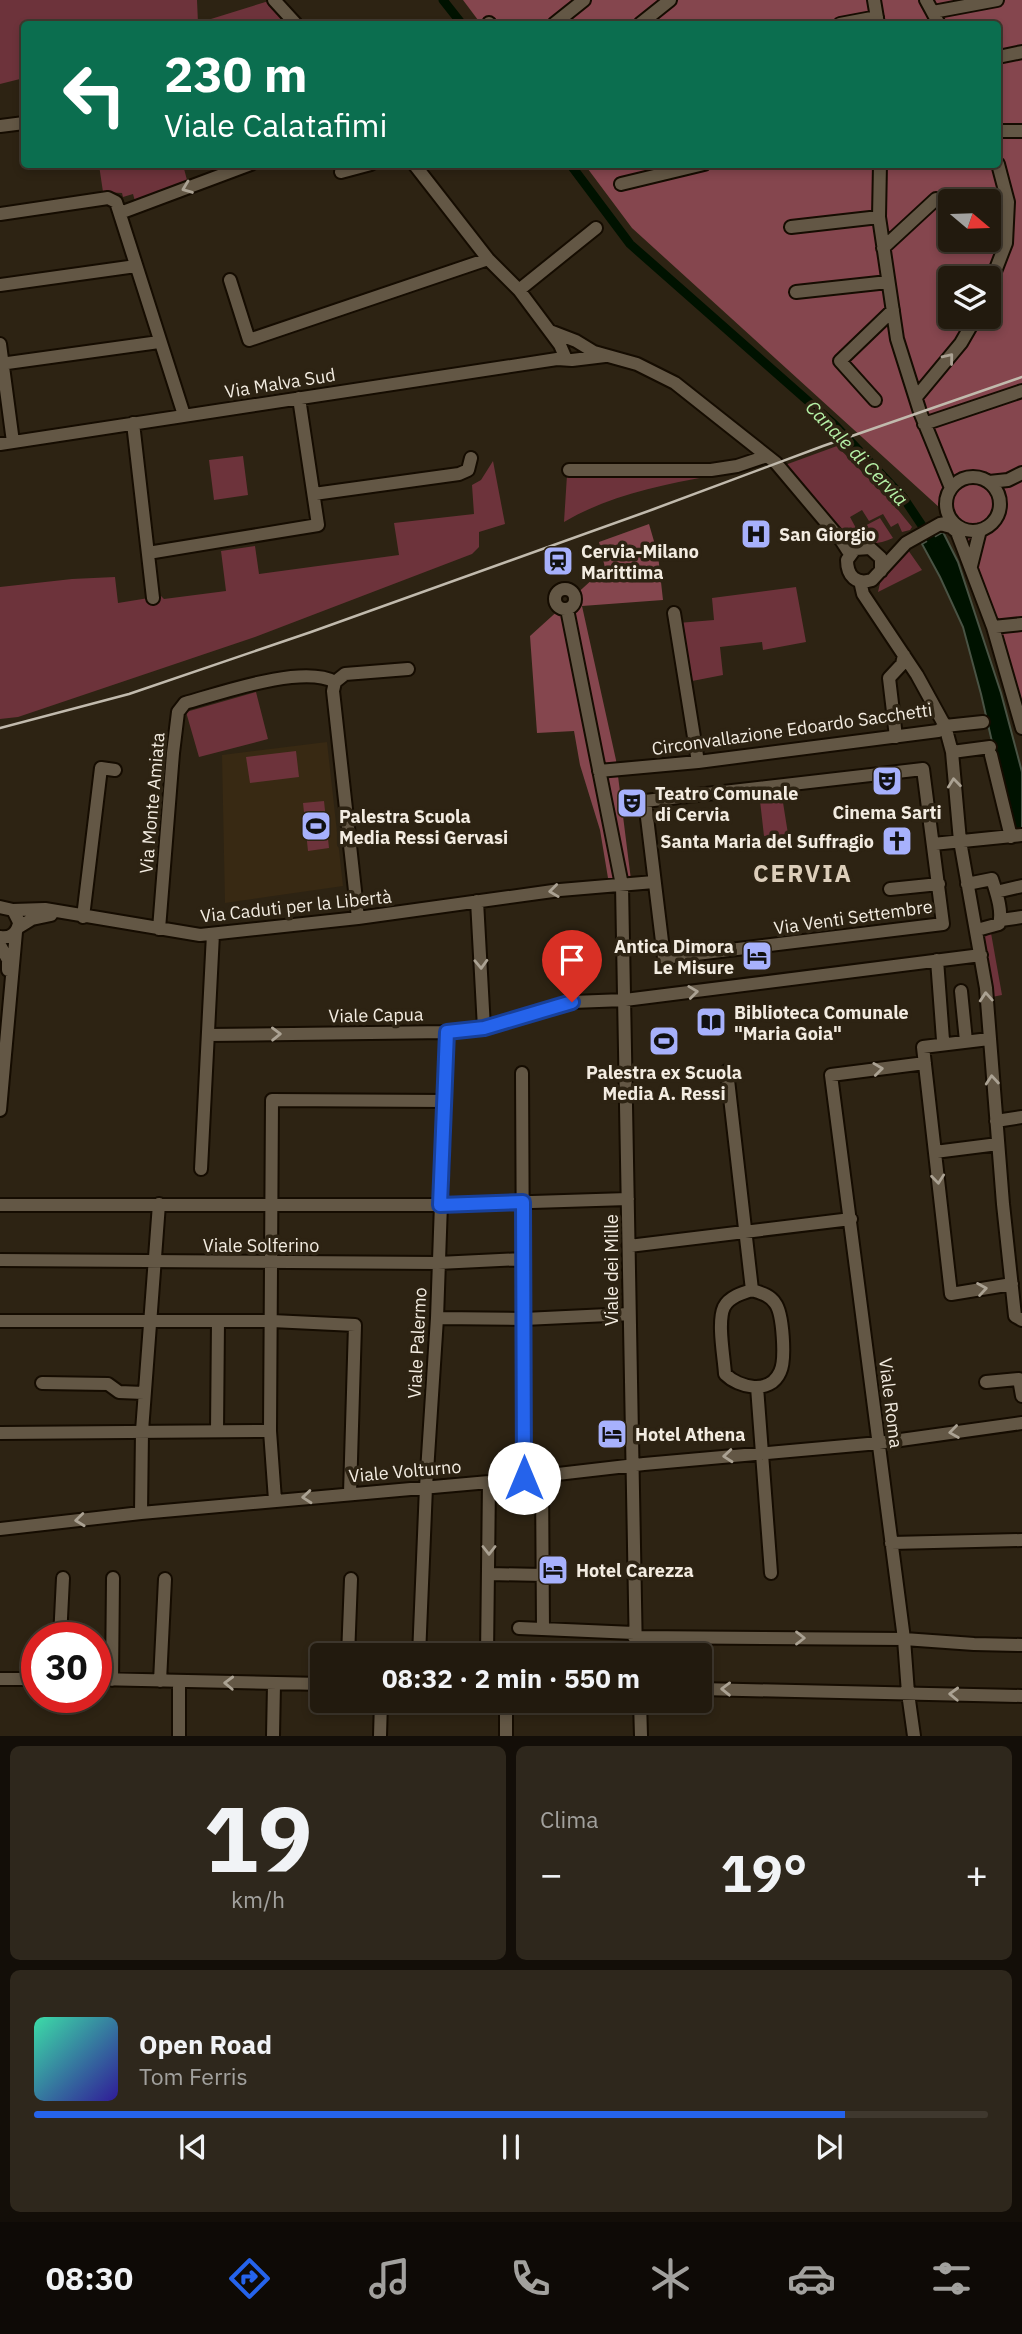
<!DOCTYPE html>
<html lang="it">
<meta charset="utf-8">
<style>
body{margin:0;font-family:"IBM Plex Sans",sans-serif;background:#2e271c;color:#f1f3f6;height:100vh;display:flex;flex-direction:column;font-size:26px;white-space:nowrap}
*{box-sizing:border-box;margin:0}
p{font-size:23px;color:#a2a19e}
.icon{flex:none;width:38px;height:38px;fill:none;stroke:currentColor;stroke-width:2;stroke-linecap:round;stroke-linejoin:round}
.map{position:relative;height:1736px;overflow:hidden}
.drawer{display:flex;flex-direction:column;gap:10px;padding:10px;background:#130e08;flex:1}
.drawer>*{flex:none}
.top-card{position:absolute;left:21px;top:21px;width:980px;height:147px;border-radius:7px;box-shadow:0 4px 10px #0003,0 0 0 2px #3f382e;background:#0b6e4f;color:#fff;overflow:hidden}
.needle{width:46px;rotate:109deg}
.fabs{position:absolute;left:938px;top:189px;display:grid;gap:14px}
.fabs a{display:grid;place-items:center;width:63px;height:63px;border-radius:7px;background:#221a0e;box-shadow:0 4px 10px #0003,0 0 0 2px #3f382e;font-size:35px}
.speed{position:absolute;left:21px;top:1622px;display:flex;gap:14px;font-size:35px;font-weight:700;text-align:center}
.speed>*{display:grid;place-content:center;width:91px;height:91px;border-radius:50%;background:#221a0e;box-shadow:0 4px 10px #0003,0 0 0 2px #3f382e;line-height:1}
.speed .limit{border:10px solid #d22;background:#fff;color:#111}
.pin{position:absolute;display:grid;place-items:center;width:60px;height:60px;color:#fff;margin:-72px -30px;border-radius:50% 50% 50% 0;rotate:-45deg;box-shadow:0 0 7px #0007}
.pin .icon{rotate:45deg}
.me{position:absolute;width:77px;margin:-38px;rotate:0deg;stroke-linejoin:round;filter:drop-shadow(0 0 5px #0008)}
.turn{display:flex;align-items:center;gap:24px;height:147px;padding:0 28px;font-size:32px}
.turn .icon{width:91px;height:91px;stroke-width:2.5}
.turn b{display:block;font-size:49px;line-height:60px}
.big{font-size:52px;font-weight:700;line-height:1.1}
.drawer .widget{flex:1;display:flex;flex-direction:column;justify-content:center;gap:10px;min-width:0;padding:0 24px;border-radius:10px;background:#2e271c}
.drawer .dial{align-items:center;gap:0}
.dial b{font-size:91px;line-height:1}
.song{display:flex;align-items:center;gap:21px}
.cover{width:84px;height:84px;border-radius:10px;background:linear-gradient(135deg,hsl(160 70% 55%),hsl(250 70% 35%))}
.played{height:7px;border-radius:4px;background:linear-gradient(90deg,#2563eb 85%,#3f382e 85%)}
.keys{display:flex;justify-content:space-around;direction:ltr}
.heat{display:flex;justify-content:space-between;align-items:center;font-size:38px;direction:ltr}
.drawer .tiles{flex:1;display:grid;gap:10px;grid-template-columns:1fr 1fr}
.widget:last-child{grid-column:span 2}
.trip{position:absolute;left:310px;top:1643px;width:402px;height:70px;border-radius:7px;background:#221a0e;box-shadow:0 4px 10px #0003,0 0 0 2px #3f382e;font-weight:700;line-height:70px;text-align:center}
.dock{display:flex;height:112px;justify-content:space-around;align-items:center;background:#0e0a06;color:#a2a19e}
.dock .icon{width:49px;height:49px}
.dock .current{color:#2563eb}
.dock b{font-size:32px;color:#f1f3f6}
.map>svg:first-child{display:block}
.built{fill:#382913}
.green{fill:#6d333b}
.forest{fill:#85464e;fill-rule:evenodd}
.water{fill:#001200;stroke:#495344;stroke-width:2}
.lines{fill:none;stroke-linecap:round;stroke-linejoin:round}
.canal{stroke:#001200;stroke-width:9}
.minor-casing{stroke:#150c01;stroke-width:16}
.minor{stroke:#635745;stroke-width:12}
.rail{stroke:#c1baad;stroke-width:2.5}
.oneway{stroke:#aba293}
.route-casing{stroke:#184099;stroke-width:18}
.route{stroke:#2563eb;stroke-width:12}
.labels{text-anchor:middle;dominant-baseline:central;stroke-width:7;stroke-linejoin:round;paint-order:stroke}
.street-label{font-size:18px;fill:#f3ece1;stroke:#2d2313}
.poi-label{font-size:18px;font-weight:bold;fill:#f3ece1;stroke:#2d2313;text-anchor:start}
.water-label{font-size:19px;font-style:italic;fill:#b6f1a7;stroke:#2d2313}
.district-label{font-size:24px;font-weight:bold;letter-spacing:2px;fill:#dcceba;stroke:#2d2313}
</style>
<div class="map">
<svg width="1022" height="1736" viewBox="0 0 1022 1736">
<rect width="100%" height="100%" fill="#2d2313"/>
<path class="built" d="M327,742l16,144 -118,17 -3,-148z"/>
<path class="green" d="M0,0h197l1,23 74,-23 20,24h-268v54l-24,6z
M99,165h84l4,15 -52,21 -2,-7 -10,3 -1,-4 -19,-1z
M837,446l57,59 18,22 -2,3 -8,2 -4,-9 -7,4 -8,-13 -14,7 -7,-11 -12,7 7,13 23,-12 13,20c-16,8 -34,7 -47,-3l-61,-70z
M243,456l5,39 -34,5 -5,-40z
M493,461l12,63 -26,8v15l-7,7 -217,83 -237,80 -18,2v-132l72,-8 43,-2 3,26 43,-7 3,3 62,-8 -5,-40 34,-5 4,28 140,-19 -5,-32 80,-9 -2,-29 9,-5z
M567,475l143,1c-50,9 -102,20 -146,46z
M908,550l14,20 -44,22 3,-13z
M796,587l10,55 -43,8 -1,-8 -42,5 3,28 -36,7 -9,-59 36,-3 -2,-22z
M256,692l12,47 -69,18 -13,-45z
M296,751l3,26 -49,6 -4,-26z
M781,790l7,44 -24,2 -5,-44z
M324,801l5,47 -21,3 -5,-48z
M991,933l11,62 -10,2 -9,-59z"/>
<path class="forest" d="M463,0h559v716l-60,-188 -330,-300 -47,-63 413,-1v-140h-517zM950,201h39v39h-39zM950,278h39v39h-39z
M649,524l9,31 5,45 -81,6 34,154 15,120 -23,-2 -8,-48 -20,-65 -6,-34 -37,2 -7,-97 75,-68 -6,-26z"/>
<path class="water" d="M943,532l15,30 43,131 21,79v60l-9,1 -32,-139 -18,-67 -23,-50 -18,-33z"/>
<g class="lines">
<path class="canal" d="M443,0l19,24
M570,164l60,80 204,180 69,73 34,51"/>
<g class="minor-casing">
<path id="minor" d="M274,0l22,24
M874,0l4,24
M926,0l13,24
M933,12l64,-12
M489,23l1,1
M554,24l30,-24
M640,24l30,-24
M840,24l37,-7
M998,57l24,-5
M0,126l24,-3
M998,131h24
M414,164l74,95 31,31 41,55 6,14
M880,164l-1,53 18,122 23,73 31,76
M341,172l30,-8
M621,184l83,-20
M120,213l131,-49
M0,214l108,-16 8,4 68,213
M791,227l88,-10
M883,248l53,-49
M230,280l19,60 239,-81
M0,285l136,-19
M989,287l17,-44 2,-41 -10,-38
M519,290l77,-62
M796,292l92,-10
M550,331l26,10 18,11 43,12 38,19 101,80 65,77 9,14
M0,344l13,98
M0,364l159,-22
M917,396l44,-53 15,-26
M875,400l-35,-39 53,-51
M133,423l20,175
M924,424l98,-33
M0,444l557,-85 15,1 33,-4
M569,470h142l26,-4 30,-10
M946 504a27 27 0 1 1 54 0a27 27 0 1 1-54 0Z
M989,482l19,-2 14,-7
M314,494l145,-20 9,-4 3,-12
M940,524l11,3 6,5 36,95 29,101
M148,553l170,-28 -19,-127
M971,566l9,-36
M881,571v-13l-11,-10 -15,1 -8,11c0,16 9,25 25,20l34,-37 34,-19 6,-1
M860,581l3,13 54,81 28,51 7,26 8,89 26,147 17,216 12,112 7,4
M555 599a10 10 0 1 1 20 0a10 10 0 1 1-20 0Z
M567,609l55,276 14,771
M674,613l24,149
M993,627l29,-3
M335,682l-2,9 25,227
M896,737l-7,-59 13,-14 2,-9
M952,752l38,-5
M991,755l20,82
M923,769l20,155 -279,34 -19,-157z
M599,771l99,-9 240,-31 7,-5 38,-4
M933,844l89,-9
M967,884l25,-5c4,13 11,32 7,45l-22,6
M890,889l49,-5
M996,892l26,-6
M477,901l7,127
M0,907l13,3 6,12c-1,10 -8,17 -19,15
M13,910l32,-1 155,26 158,-17 202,-28 94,-8
M83,917l18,-149 14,2
M1001,920l21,-3
M19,927l13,-8 19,-4
M159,929l14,-176 5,-41 7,-9c36,-10 118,-39 150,-21l10,-8 63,-5
M0,945l8,15v10
M937,960l6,80
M961,991l5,50
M208,1035l239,-3 37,-4 88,-26 53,-2 356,-45
M989,1039l-66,8 28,247 61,-10
M727,1071l25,219
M522,1073l2,405
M0,1110l16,-178
M996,1121l26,-4
M935,1152l63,-8
M201,1169l12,-235
M0,1205h440l188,-6
M629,1246l222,-27
M0,1260l438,3 84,-4
M752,1290c9,3 18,5 23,13 8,10 11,57 5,69 -10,23 -41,16 -55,2 -1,-17 -8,-52 -1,-67 5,-10 18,-14 28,-17z
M437,1318l87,1 105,-5
M0,1321h272l83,4 -5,168
M986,1382l33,-3 3,17
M42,1383l66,1 11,8 25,1
M757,1387l14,186
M217,1431l1,-110
M0,1433l270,-2
M542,1476l1,153
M275,1500l-5,-69 2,-331 173,1
M141,1513l1,-82 17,-227
M0,1529l141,-16 348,-31 155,-18 235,-21 143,-20
M891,1543l131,-3
M489,1574l55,1
M519,1628l115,5
M634,1637l270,2 70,5 48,1
M60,1638l3,-60
M348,1656l3,-77
M419,1656l7,-169 11,-169 10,-286
M487,1656l2,-174
M0,1679h37
M96,1679l226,5
M112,1680l1,-102
M160,1681l5,-102
M700,1689l322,7
M640,1701l1,35
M179,1736v-55
M273,1736l1,-52
M380,1736l1,-35
M506,1736v-35
M914,1736l-6,-43 -4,-54 -73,-564 94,-12"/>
</g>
<use href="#minor" class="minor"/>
<path class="rail" d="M0,728l129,-34 182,-62 343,-123 169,-63 199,-69"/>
</g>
<defs><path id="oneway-chevron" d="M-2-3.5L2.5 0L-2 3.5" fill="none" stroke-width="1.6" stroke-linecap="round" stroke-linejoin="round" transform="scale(1.75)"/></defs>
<g class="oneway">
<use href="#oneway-chevron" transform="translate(187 188) rotate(159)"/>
<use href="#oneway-chevron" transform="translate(949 358) rotate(-51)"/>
<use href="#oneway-chevron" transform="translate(954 783) rotate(-96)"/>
<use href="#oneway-chevron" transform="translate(554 891) rotate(173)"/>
<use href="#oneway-chevron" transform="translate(481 964) rotate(88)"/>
<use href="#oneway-chevron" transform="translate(693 992) rotate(-7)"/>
<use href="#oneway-chevron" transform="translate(986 997) rotate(-94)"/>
<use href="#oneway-chevron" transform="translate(276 1034) rotate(-1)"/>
<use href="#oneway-chevron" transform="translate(878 1069) rotate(-7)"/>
<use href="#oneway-chevron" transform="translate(992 1080) rotate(-95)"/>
<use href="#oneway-chevron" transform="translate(938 1179) rotate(84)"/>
<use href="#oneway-chevron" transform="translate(982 1289) rotate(-9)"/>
<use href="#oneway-chevron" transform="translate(954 1432) rotate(172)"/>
<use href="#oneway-chevron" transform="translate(728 1456) rotate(175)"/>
<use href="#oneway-chevron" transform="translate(307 1497) rotate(175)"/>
<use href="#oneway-chevron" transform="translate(80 1520) rotate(174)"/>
<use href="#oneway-chevron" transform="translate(489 1550) rotate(90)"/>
<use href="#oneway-chevron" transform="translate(800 1638)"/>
<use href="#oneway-chevron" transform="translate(229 1683) rotate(-178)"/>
<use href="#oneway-chevron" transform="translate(726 1689) rotate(-179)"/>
<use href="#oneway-chevron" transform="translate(954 1694) rotate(-178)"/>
</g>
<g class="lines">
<g class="route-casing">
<path id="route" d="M524,1478l-1,-276 -83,3 7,-173 37,-4 88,-26"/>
</g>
<use href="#route" class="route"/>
</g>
<defs>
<g id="hospital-square" transform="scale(1.575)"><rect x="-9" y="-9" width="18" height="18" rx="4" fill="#a7b1fc" stroke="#2d2313"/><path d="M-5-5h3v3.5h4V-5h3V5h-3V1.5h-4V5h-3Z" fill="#111"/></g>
<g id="station-square" transform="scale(1.575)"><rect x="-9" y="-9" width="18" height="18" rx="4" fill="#a7b1fc" stroke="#2d2313"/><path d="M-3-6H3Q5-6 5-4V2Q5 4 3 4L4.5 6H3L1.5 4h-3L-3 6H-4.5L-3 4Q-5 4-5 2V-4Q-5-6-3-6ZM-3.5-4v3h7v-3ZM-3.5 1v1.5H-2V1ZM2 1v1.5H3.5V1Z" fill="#111"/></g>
<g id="theatre-square" transform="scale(1.575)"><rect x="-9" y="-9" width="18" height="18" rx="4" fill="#a7b1fc" stroke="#2d2313"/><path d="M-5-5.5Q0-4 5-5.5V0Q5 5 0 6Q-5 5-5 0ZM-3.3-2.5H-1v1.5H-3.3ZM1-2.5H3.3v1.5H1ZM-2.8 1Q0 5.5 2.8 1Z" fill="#111"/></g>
<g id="stadium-square" transform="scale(1.575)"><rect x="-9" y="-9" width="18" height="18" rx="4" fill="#a7b1fc" stroke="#2d2313"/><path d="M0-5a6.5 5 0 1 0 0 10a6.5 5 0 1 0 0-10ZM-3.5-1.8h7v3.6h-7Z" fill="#111"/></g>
<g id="church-square" transform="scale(1.575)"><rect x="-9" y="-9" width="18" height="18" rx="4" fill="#a7b1fc" stroke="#2d2313"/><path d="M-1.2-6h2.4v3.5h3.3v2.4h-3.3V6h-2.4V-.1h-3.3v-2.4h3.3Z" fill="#111"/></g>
<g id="hotel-square" transform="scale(1.575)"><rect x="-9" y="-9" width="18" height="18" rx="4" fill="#a7b1fc" stroke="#2d2313"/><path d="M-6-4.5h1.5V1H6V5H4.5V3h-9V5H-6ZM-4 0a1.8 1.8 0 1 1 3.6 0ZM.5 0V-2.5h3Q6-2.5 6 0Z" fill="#111"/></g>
<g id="library-square" transform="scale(1.575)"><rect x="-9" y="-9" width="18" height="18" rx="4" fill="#a7b1fc" stroke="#2d2313"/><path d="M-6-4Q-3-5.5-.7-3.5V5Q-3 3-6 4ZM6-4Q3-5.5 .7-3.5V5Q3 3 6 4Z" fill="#111"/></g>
</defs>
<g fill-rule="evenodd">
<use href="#hospital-square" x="756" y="534"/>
<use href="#station-square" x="558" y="561"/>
<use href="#theatre-square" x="887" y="781"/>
<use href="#theatre-square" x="632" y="803"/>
<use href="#stadium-square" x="316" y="826"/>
<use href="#church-square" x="897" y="841"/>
<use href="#hotel-square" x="757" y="956"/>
<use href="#library-square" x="711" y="1022"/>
<use href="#stadium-square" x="664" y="1041"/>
<use href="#hotel-square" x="612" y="1434"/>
<use href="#hotel-square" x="553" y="1570"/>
</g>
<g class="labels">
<g class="street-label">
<text transform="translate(280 383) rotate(-9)">Via Malva Sud</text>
<text transform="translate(792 729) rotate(-8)">Circonvallazione Edoardo Sacchetti</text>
<text transform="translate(152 803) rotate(-85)">Via Monte Amiata</text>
<text transform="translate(296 906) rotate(-6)">Via Caduti per la Libertà</text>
<text transform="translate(853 917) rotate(-8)">Via Venti Settembre</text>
<text transform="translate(376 1015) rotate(-1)">Viale Capua</text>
<text x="261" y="1245">Viale Solferino</text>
<text transform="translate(611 1270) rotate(-90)">Viale dei Mille</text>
<text transform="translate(417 1343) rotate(-87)">Viale Palermo</text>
<text transform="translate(891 1403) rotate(83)">Viale Roma</text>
<text transform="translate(405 1471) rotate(-5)">Viale Volturno</text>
</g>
<g class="poi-label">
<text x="779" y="534">San Giorgio</text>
<text x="581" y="551">Cervia-Milano<tspan x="581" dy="21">Marittima</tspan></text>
<text x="655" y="793">Teatro Comunale<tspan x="655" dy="21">di Cervia</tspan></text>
<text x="887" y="812" text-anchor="middle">Cinema Sarti</text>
<text x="339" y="816">Palestra Scuola<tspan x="339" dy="21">Media Ressi Gervasi</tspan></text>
<text x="874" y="841" text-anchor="end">Santa Maria del Suffragio</text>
<text x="734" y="946" text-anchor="end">Antica Dimora<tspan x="734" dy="21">Le Misure</tspan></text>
<text x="734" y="1012">Biblioteca Comunale<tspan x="734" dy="21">"Maria Goia"</tspan></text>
<text x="664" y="1072" text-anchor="middle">Palestra ex Scuola<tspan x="664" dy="21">Media A. Ressi</tspan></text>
<text x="635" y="1434">Hotel Athena</text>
<text x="576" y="1570">Hotel Carezza</text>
</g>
<g class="water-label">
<text transform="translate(857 453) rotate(46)">Canale di Cervia</text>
</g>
<g class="district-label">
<text x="803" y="873">CERVIA</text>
</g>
</g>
</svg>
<div class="fabs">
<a><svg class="needle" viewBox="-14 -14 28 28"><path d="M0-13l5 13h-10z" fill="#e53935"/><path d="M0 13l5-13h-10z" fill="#a2a19e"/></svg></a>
<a><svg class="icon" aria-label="layers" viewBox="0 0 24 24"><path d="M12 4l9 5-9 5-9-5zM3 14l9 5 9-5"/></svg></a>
</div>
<div class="speed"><div class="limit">30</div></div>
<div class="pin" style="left:572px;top:1002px;background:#d93025"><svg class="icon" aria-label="arrive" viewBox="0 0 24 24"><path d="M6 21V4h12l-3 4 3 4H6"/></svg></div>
<svg class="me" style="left:524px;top:1478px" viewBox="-20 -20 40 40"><circle r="19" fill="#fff"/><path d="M0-13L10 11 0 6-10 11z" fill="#2563eb"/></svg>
<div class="trip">08:32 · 2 min · 550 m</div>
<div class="top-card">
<div class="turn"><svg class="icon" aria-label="left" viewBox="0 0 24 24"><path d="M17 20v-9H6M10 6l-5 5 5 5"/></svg><div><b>230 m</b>Viale Calatafimi</div></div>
</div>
</div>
<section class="drawer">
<div class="tiles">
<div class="widget dial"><b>19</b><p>km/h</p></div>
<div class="widget"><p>Clima</p>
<div class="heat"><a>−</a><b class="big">19°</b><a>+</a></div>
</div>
<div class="widget">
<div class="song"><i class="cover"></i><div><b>Open Road</b><p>Tom Ferris</p></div></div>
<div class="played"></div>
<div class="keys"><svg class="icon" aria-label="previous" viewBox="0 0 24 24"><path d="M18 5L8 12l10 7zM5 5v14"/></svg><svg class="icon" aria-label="pause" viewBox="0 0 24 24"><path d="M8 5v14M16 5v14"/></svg><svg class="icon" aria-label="next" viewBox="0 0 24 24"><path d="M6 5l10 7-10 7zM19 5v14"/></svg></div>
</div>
</div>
</section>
<nav class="dock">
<b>08:30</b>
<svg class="icon current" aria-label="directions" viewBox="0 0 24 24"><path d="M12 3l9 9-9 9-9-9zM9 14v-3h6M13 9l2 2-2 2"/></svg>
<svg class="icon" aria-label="music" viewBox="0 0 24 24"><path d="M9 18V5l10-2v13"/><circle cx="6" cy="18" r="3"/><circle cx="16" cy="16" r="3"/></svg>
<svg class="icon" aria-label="phone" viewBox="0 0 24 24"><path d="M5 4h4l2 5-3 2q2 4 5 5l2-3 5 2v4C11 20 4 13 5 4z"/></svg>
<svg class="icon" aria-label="climate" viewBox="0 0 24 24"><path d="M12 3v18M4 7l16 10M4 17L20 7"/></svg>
<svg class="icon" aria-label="car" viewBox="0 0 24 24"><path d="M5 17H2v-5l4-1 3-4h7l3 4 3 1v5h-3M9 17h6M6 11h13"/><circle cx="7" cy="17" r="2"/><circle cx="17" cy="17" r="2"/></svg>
<svg class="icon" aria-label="filters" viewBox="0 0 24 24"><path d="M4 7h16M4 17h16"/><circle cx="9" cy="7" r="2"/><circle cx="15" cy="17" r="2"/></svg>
</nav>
